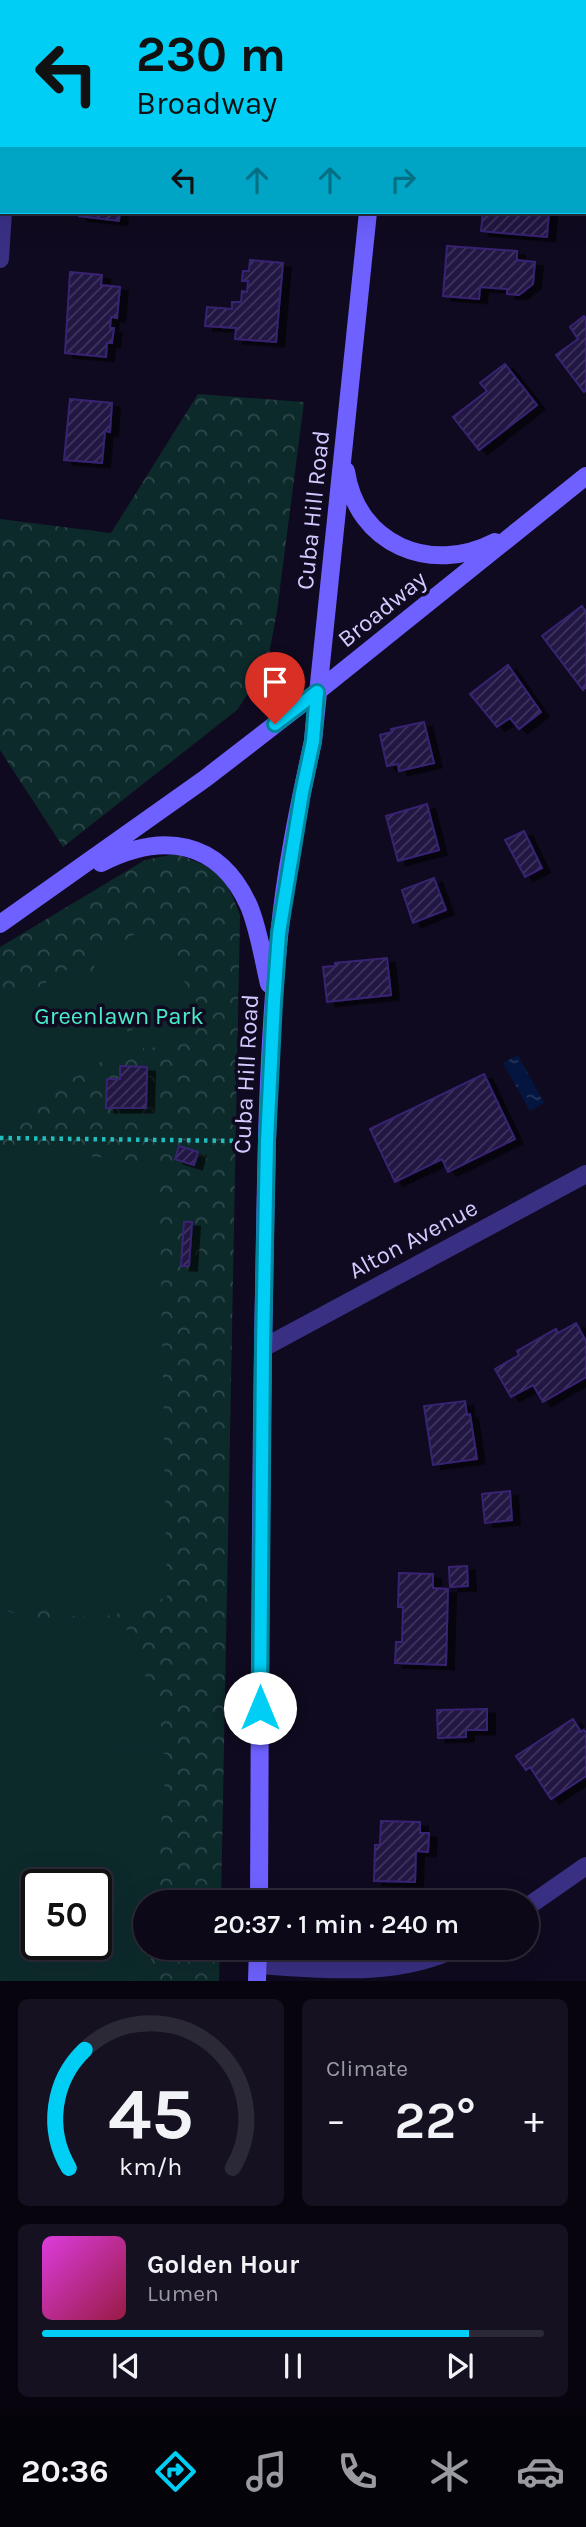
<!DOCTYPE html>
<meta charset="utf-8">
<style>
body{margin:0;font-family:Karla,sans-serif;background:#151121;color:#f1f3f6;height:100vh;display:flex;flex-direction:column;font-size:26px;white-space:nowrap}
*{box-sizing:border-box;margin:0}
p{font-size:23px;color:#9a9aa2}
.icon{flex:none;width:38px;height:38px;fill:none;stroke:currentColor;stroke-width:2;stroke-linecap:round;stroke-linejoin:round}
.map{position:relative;height:1981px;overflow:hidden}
.panel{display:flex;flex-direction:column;gap:18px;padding:18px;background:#07040d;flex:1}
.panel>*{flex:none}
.hud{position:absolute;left:0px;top:0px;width:586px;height:214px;box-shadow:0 7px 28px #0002,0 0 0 2px #2c2937;background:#00cef5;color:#111;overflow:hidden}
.speed{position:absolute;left:21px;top:1869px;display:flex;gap:14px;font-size:35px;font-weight:700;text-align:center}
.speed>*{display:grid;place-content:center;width:91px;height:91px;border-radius:50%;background:#0c0818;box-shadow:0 7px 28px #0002,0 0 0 2px #2c2937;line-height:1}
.speed .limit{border:4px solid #111;border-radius:10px;background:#fff;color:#111}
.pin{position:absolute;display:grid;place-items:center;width:60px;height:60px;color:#fff;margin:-72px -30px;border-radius:50% 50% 50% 0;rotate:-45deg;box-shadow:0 0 7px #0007}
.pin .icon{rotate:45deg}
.me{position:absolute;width:77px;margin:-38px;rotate:0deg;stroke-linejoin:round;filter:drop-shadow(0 0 5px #0008)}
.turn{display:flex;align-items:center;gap:24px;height:147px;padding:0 21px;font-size:32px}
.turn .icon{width:91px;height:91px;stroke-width:2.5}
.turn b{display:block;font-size:49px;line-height:60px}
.lanes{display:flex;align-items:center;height:66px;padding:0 21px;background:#0003;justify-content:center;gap:35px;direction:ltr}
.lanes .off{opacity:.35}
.big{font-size:52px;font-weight:600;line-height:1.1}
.panel .card{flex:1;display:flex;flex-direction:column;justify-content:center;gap:10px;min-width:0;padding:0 24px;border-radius:10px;background:#151121}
.panel .dial{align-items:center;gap:0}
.dial svg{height:182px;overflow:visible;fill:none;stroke:#2c2937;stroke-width:7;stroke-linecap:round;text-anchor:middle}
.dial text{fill:#f1f3f6;stroke:none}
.song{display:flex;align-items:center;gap:21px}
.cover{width:84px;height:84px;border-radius:10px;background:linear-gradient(135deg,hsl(300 70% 55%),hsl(340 70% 35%))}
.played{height:7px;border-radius:4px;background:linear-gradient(90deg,#00cef5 85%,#2c2937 85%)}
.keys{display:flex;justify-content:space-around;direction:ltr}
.heat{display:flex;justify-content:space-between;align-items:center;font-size:38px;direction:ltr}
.panel .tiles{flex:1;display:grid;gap:18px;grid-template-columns:1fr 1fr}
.card:last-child{grid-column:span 2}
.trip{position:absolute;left:133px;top:1890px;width:406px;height:70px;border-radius:35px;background:#0c0818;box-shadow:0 7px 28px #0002,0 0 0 2px #2c2937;font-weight:600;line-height:70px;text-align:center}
.dock{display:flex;height:112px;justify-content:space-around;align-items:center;background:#05030a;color:#9a9aa2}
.dock .icon{width:49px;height:49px}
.dock .current{color:#00cef5}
.dock b{font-size:32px;color:#f1f3f6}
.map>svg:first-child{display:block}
.forest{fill:url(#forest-crowns);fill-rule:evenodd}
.garden{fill:#0d2a2b;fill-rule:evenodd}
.water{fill:url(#water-ripples)}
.building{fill:url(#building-hatch);stroke:#382472;stroke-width:2;filter:url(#shadow)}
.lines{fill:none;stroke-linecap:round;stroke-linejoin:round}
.path{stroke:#21bcbc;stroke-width:4.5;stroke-dasharray:3.5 5;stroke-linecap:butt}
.minor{stroke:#393084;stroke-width:18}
.secondary{stroke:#6e61ff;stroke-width:18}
.route-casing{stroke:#00869f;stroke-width:18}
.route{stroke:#00cef5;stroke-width:12}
.labels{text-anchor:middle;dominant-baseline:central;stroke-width:7;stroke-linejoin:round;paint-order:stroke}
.street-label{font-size:24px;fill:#d3caff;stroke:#100a20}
.park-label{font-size:24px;fill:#4aebcc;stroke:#100a20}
</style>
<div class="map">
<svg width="586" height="1981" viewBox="0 0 586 1981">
<defs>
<pattern id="forest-crowns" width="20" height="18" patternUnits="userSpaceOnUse" patternTransform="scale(1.75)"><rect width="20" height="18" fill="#0d2a2b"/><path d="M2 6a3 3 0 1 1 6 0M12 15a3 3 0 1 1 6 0" fill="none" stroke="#2f484b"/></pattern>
<pattern id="water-ripples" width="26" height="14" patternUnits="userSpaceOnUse" patternTransform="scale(1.75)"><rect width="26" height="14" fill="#041640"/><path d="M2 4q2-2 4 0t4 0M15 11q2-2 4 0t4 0" fill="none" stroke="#28375d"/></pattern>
<pattern id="building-hatch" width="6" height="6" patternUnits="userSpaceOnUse" patternTransform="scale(1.75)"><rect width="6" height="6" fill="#211543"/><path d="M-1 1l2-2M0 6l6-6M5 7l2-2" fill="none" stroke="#40365f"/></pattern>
<filter id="shadow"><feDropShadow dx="8" dy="4.5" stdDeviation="0" flood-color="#0009"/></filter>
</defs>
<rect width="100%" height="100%" fill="#100a20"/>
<path class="forest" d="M198,394l106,8 -27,209 -10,54 -30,45 -174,137 -63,-97v-231l111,14z
M175,854c42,14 50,19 65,61l-19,987h-76v46h75l-1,33h-219v-1034l145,-87zM37,1885h59v59h-59z"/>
<path class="garden" d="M150,925l55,91 -59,36 -55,-91z
M84,960l50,82 -134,80v-112z
M0,1146l159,18 8,433c-23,9 -56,22 -80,20 -30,-2 -59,-10 -87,-18z
M0,1608l20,8 111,14 37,118 -51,1 50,5 -12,148h-10v46h7l-3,33h-149zM37,1885h59v59h-59z"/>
<path class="water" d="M518,1055l26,48 -14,8 -27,-48z"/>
<path class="building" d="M79,212h41l-1,9 -40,-5z
M483,212h66l-2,25 -66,-6z
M447,246l70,5v9l18,2 -2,22 -14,11 -12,-1v-5l-27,-2 -1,12 -36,-3z
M250,260l33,3 -7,79 -41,-3 1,-11 -31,-2 2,-19 25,2v-7h9l1,-11 5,1 1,-11h-6l1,-10h6z
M70,272l32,3 -1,10 19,2 -3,31 -6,-1 -1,11h4l-2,15h-5l-1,14 -41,-4z
M584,316l2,3v71l-2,2 -28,-37 22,-16 -8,-12z
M505,364l32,41 -58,45 -26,-33 34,-26 -7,-8z
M70,399l42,4 -2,29 -5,-1 -3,32 -38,-3z
M582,606l4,6v75l-3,3 -41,-54z
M508,665l33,47 -22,17 -9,-11 -13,9 -27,-33z
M424,722l10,41 -35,8 -1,-7 -11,2 -7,-31 12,-3 -1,-3z
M427,804l12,46 -41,11 -12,-45z
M524,831l18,37 -17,9 -20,-37z
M434,878l12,32 -33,13 -11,-33z
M387,958l4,37 -64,7 -4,-35 12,-1v-3z
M120,1066l27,1 -1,41h-40l1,-29h13z
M484,1074l31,65 -67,33 -6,-13 -47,23 -25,-53z
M179,1146l19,6 -4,13 -19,-6z
M184,1222h8l-3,44h-8z
M576,1323l10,18v36l-43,25 -10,-17 -22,12 -16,-28 24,-14 -2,-4 39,-22 2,4z
M465,1401l2,14 3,-1 7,45 -44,6 -9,-59z
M510,1491l2,29 -27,3 -3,-29z
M467,1566l1,20 -18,1 -1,-20z
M399,1573l34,1v14l15,1 -2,76 -51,-2 1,-21h6l1,-35h-5z
M487,1709v21h-21v7l-28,1 -1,-28z
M573,1719l8,13 3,-2 2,3v43l-35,23 -21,-32 -4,3 -10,-14z
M381,1821l39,1v11h9l-1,19 -12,-1 -1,31 -41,-1 1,-36h5z"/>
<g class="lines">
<path class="path" d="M0,1138l245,3"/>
<path class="minor" d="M0,77l2,16
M0,259l3,-47
M263,1348l323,-174
M527,1907l59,-41
M258,1965c66,4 138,13 199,-17"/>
<path class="secondary" d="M389,2v-2
M346,471c11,74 85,104 149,71
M101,863c61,-31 118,-24 148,43 10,24 14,53 20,78
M0,924l206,-146 111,-86 269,-216
M259,1902c1,-203 1,-406 5,-609 2,-118 3,-238 15,-356 6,-66 20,-132 34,-196l55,-529
M257,1981l1,-33"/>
</g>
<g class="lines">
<g class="route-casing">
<path id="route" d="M260,1708l3,-360 4,-207 7,-139 5,-69 23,-140 11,-52 4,-49 -42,32"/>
</g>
<use href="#route" class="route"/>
</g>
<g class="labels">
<g class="street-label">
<text transform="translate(313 510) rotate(-84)">Cuba Hill Road</text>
<text transform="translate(382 609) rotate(-39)">Broadway</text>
<text transform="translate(246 1074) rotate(-87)">Cuba Hill Road</text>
<text transform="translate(413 1239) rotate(-28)">Alton Avenue</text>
</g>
<g class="park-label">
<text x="119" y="1016">Greenlawn Park</text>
</g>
</g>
</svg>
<div class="speed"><div class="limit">50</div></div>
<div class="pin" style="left:275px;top:724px;background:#d93025"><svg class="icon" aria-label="arrive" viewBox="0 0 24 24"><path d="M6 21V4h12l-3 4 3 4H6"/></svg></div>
<svg class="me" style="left:260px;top:1708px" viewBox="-20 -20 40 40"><circle r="19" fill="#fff"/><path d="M0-13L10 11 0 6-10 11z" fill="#00cef5"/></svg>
<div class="trip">20:37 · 1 min · 240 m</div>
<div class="hud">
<div class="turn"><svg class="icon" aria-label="left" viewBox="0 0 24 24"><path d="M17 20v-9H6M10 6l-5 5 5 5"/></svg><div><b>230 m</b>Broadway</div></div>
<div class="lanes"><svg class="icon" aria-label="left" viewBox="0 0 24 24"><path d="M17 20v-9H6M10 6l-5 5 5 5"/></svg><svg class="icon off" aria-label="ahead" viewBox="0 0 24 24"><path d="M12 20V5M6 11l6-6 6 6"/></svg><svg class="icon off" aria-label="ahead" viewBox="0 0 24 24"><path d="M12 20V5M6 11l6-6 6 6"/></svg><svg class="icon off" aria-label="right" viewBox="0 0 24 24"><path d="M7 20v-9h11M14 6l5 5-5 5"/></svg></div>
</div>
</div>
<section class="panel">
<div class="tiles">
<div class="card dial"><svg viewBox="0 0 100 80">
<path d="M14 69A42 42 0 1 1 86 69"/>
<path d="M14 69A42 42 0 0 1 21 17" stroke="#00cef5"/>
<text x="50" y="56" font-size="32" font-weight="700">45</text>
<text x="50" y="72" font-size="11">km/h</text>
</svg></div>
<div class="card"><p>Climate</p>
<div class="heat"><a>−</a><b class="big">22°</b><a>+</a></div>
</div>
<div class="card">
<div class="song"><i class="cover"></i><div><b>Golden Hour</b><p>Lumen</p></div></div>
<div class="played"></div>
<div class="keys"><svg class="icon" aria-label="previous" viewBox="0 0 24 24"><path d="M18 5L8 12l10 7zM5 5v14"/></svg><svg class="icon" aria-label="pause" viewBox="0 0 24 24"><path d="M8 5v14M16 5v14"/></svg><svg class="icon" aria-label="next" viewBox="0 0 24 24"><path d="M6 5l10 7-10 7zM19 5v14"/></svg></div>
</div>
</div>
</section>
<nav class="dock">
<b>20:36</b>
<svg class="icon current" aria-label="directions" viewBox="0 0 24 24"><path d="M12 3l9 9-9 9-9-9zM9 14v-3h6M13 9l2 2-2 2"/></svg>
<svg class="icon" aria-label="music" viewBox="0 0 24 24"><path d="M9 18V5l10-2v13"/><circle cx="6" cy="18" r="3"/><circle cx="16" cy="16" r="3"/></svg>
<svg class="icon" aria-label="phone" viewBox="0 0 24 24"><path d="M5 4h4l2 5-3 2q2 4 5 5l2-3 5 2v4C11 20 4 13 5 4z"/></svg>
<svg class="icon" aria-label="climate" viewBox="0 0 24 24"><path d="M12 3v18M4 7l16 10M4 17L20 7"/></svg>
<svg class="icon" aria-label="car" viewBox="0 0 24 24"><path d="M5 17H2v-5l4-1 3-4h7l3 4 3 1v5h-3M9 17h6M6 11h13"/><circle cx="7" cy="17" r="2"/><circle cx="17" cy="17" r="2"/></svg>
</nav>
